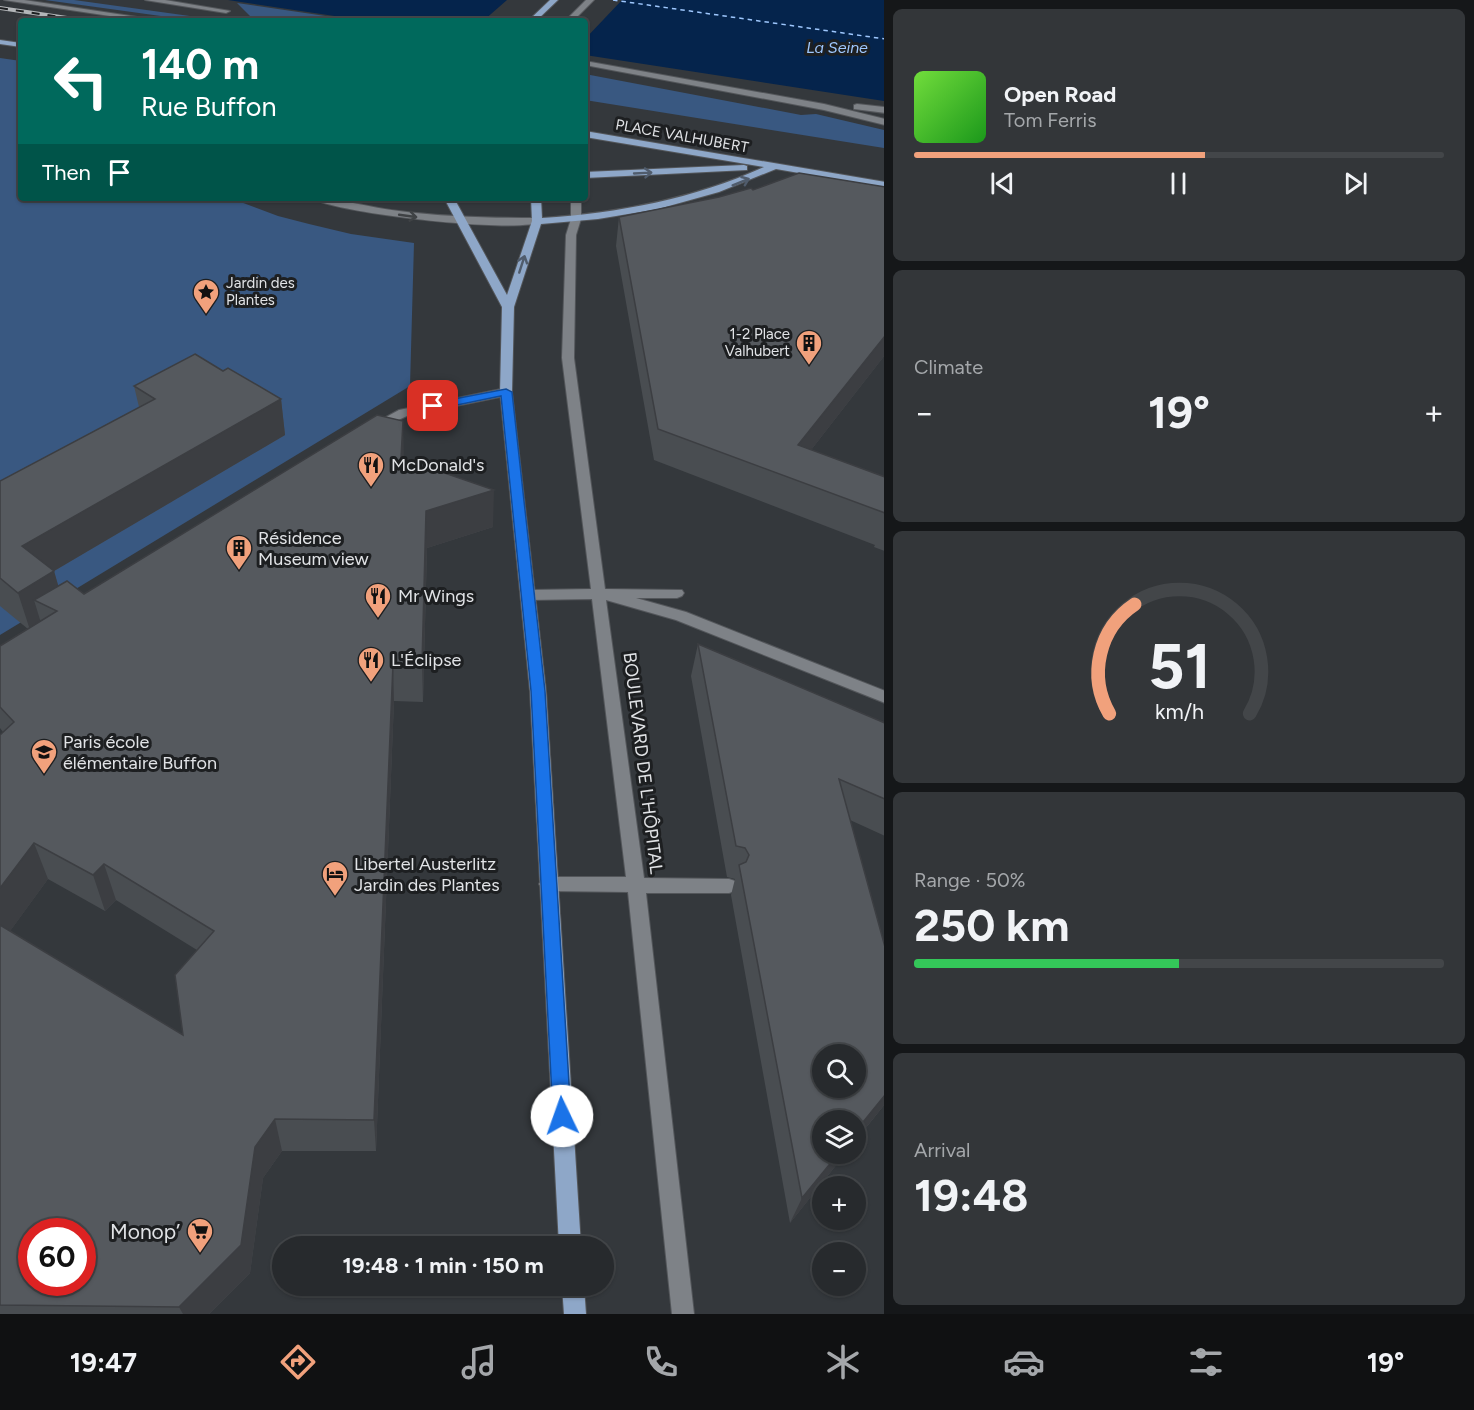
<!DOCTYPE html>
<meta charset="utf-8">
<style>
body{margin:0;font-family:Figtree,sans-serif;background:#333639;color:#f1f3f6;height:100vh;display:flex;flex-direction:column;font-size:22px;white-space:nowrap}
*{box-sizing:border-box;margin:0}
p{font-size:20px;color:#a4a7aa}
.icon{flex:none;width:33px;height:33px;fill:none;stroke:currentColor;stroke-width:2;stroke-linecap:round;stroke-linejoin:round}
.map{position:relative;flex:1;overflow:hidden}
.details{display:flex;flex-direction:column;gap:9px;padding:9px;background:#151719;width:590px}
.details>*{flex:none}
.hud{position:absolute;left:18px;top:18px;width:570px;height:183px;border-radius:6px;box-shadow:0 2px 4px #0004,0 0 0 2px #434649;background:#00695c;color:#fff;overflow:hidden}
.tools{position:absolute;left:812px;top:1044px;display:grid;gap:12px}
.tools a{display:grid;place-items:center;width:54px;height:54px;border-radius:50%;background:#272a2d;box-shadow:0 2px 4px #0004,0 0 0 2px #434649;font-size:30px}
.speed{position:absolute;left:18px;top:1218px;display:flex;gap:12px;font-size:30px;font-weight:700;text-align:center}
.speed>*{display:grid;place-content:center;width:78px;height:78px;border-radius:50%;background:#272a2d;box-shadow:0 2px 4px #0004,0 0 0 2px #434649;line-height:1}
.speed .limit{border:9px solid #d22;background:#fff;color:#111}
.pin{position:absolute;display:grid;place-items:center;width:51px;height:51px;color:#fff;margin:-26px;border-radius:12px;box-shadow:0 3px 9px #0006}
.me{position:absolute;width:66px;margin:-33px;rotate:357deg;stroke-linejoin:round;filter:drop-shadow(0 0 4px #0008)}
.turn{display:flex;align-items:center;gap:21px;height:126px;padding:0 24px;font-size:27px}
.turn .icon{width:78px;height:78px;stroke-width:2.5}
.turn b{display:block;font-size:42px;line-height:51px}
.then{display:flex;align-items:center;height:57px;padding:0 24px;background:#0003;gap:12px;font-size:22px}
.big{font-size:45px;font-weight:700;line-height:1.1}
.details .tile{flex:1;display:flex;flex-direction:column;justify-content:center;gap:9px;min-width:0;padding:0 21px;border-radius:9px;background:#333639}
.details .dial{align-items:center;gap:0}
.dial svg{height:156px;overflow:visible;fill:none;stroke:#434649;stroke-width:7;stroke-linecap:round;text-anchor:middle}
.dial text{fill:#f1f3f6;stroke:none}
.song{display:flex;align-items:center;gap:18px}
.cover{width:72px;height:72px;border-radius:9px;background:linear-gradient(135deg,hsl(100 70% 55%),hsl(120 70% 35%))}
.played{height:6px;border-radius:3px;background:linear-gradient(90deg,#f1a17c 55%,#434649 55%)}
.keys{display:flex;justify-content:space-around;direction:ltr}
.heat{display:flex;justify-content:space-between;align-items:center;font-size:33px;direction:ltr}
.charge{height:9px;border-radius:4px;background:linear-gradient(90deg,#34c759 50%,#434649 0)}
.trip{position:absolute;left:272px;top:1236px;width:342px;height:60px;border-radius:30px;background:#272a2d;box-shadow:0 2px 4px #0004,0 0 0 2px #434649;font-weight:700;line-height:60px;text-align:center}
.tabs{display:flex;height:96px;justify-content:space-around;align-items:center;background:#101112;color:#a4a7aa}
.tabs .icon{width:42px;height:42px}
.tabs .selected{color:#f1a17c}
.tabs b{font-size:27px;color:#f1f3f6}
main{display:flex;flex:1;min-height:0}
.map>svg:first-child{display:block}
.green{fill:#395881}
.water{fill:#05244c}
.pier{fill:#34383c}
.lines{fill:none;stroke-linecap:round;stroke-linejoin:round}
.ferry{stroke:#9ec7fd;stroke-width:1.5;stroke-dasharray:4.5 4;stroke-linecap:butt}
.lane-casing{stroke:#53565a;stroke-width:2}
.street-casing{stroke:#53565a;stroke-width:2}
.primary-casing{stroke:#53565a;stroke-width:2}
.lane{fill:#7e8287;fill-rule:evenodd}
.street{fill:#7e8287;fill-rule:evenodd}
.primary{fill:#8ea7c8;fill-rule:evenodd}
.rail-casing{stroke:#b3b6b9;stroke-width:4}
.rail{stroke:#1d1f21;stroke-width:2;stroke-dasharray:8;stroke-linecap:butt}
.wall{fill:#494d51;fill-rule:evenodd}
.shaded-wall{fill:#3c3e42}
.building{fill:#55595e;stroke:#3c3e42;stroke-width:1.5;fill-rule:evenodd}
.oneway{stroke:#505c6c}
.oneway2{stroke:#3f4245}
.route{fill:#1a73e8;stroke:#114b97;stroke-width:1.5}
.labels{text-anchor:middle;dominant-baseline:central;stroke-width:6;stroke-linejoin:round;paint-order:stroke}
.far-street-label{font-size:15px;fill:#e1e3e6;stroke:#1d1f21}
.far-poi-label{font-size:15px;fill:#e1e3e6;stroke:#1d1f21;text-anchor:start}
.far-water-label{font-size:16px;font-style:italic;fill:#9ec7fd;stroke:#1d1f21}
.poi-label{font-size:18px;fill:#e1e3e6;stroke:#1d1f21;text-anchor:start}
.street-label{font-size:18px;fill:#e1e3e6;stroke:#1d1f21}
.near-poi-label{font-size:21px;fill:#e1e3e6;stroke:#1d1f21;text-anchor:end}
</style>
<main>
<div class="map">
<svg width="885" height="1314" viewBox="0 0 885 1314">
<rect width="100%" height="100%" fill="#34383c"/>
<path class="green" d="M45,0h29l152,21h-29z
M237,3l109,16 11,2h-102z
M0,58l21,3v137h209l48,18 31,8 42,10 63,9 -4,143 -410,249z
M585,74l216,41 15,-1 68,16v18l-299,-48z"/>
<path class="water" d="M228,0h656v101l-299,-46v-34h-217z"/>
<path class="pier" d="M507,0h115l-37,39v-18h-102z"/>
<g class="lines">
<path class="ferry" d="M613,0l272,39"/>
<g class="lane-casing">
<path id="lane" d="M145,0h20l65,11 -4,2z
M586,0h8l-21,21h-8z
M585,61l239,43 61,15v6l-61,-15 -239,-45z
M857,104l28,3v6l-31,-4v-4z
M312,198c29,0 58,10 87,13 46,6 92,7 138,7l5,3c-18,14 -210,-8 -230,-23z
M571,198h10v21l-5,16 -2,123 31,231 77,1 2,3 -2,3 -5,2h-41l50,14 199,79v12l-209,-83 -70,-20 38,278 85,1 6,2 3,5 -3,5 -6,2h-83l48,421h-22l-44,-422 -80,-1 -6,-2 -3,-5 3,-5 6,-2h78l-34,-278 -63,1 -7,-5 7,-5 62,-1 -29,-231 4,-123 5,-16z"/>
</g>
<g class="street-casing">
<path id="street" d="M4,0h20l140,21h-21z
M506,388l4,1v6l-103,21 -33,15 -6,-4 31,-17z"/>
</g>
<g class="primary-casing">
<path id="primary" d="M550,0h8l-22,21h-8z
M0,40l21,3v4l-21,-3z
M585,131l300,51v6l-109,-19 -57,23 -61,17 -60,10 -57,5 -27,83 -2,85 34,299 35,555h-22l-29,-555 -30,-299 2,-85 -58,-109h10l53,97 25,-74 -1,-23h10l1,20c77,-5 151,-19 222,-51l-179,-30z
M744,165l3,1v4l-162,8v-6z
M562,1286h22l2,28h-22z"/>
</g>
<use href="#lane" class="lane"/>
<use href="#street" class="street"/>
<use href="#primary" class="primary"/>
<g class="rail-casing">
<path id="rail" d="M0,8l87,13"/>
</g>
<use href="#rail" class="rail"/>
</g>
<path class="wall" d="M885,187v168l-74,95 74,27v74l-11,-4 1,-2 -221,-85 -38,-214 3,-29 134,-27z
M223,371l58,28 4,36 -231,136 4,15 26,8 320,-135 89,68 -66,21 -4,154 -29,-1 -18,450h-94l-19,27 -13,95 -41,41h-209v-579l3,-3 -3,-4v-82l28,-17 -28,-23v-125l139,-74 -5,-21zM48,879l57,32 11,-11 81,50 -14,85 -173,-104z
M698,644l187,79v113l-35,-16 35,127v157l-95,119 -59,-328 4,-16 -8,-2 -36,-201z"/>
<path class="shaded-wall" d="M885,336v19l-95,122 8,-32z
M281,399l4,36 -231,136 11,38 -8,2 -23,-11 7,23 -11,7 -12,-37 4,-47z
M403,421l1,37 -1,37 -2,-37z
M494,490l-1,37 -66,21 -4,154 -1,-38 4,-153z
M393,664l1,37 -18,450 -2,-31z
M34,843l14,36 -48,66v-57z
M104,864l12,36 -11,11 -12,-36z
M885,1095v9l-30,37v-9z
M275,1119l7,32 -19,27 -13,95 -41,41h-26l-4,-7 76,-160z
M838,1154h7l-55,69 12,-25z"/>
<path class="building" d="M799,173l86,14v149l-87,109 87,32v36l-227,-84 -39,-212 100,-20 32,-9 2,2z
M195,354l28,17 5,-3 53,31 -259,147 32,25 -36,22 -18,-15v-97l155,-82 -21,-13z
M377,415l26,6 -2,37 93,32 -68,21 -4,153h-29l-19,456 -99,-1 -20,28 -14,98 -62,62 -179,-2v-380l183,110 -8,-60 39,-44 -110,-67 -11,11 -59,-32 -34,45v-153l14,-13 -14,-15v-61l57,-35 -23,-11 33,-19 17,13zM32,1232h50v50h-50z
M698,644l187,79v76l-46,-20 46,168v148l-30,37v-12h-33v34h16l-36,44 -63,-333 7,-3 3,-7 -4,-7 -9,-2zM822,1054h33v34h-33z"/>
<defs><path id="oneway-shaft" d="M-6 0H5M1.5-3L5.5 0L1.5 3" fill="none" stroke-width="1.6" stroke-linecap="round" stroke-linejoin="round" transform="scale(1.5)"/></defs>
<g class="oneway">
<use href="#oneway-shaft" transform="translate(643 173) rotate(-3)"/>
<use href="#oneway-shaft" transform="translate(741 182) rotate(-22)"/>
<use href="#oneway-shaft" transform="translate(522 264) rotate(-72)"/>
</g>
<use class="oneway2" href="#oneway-shaft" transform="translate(408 216) rotate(8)"/>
<path class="route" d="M506,389l6,3 33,299 26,425 -3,6 -6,2 -7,-2 -2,-6 -22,-425 -30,-295 -68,14 -6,-4 6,-3z"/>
<defs>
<g id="sight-pin" transform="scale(1.35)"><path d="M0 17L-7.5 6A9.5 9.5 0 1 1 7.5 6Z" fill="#f1a17c" stroke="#1d1f21"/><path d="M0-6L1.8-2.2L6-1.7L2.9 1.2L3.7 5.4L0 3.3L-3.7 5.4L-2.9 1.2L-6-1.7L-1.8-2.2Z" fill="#111"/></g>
<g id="building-pin" transform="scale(1.35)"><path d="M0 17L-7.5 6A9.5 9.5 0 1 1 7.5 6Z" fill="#f1a17c" stroke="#1d1f21"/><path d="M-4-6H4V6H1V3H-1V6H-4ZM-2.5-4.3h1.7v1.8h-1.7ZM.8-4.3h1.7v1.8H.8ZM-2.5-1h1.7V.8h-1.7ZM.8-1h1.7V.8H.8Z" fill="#111"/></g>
<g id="restaurant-pin" transform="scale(1.35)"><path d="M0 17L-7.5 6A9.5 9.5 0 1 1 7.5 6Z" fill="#f1a17c" stroke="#1d1f21"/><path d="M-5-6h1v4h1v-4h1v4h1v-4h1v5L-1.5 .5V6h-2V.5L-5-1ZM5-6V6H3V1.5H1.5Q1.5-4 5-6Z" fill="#111"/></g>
<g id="school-pin" transform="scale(1.35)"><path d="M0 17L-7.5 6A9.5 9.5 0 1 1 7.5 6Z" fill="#f1a17c" stroke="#1d1f21"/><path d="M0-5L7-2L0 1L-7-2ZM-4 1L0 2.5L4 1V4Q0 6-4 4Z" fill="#111"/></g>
<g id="hotel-pin" transform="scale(1.35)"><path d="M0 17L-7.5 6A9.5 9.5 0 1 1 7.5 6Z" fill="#f1a17c" stroke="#1d1f21"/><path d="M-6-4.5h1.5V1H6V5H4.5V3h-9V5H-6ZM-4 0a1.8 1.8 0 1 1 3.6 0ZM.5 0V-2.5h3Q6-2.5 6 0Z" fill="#111"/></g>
<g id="supermarket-pin" transform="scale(1.35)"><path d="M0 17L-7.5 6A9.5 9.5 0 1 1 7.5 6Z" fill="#f1a17c" stroke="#1d1f21"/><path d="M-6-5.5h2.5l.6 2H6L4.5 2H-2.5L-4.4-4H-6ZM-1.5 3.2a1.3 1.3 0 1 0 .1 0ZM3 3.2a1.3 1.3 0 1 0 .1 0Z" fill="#111"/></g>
</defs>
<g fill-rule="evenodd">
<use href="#sight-pin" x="206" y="292"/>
<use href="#building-pin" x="809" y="343"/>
<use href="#restaurant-pin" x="371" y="465"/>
<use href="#building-pin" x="239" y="548"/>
<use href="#restaurant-pin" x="378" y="596"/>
<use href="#restaurant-pin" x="371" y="660"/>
<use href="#school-pin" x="44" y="752"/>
<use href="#hotel-pin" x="335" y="874"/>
<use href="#supermarket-pin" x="200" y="1231"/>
</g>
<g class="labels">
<g class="far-street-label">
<text transform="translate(682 136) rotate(10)">PLACE VALHUBERT</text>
</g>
<g class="far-poi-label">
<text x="226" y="283">Jardin des<tspan x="226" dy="17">Plantes</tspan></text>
<text x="790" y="334" text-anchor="end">1-2 Place<tspan x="790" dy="17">Valhubert</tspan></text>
</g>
<g class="far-water-label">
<text x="837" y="47">La Seine</text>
</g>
<g class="poi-label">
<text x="391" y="465">McDonald's</text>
<text x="258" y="538">Résidence<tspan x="258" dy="21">Museum view</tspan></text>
<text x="398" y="596">Mr Wings</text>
<text x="391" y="660">L'Éclipse</text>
<text x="63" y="742">Paris école<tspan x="63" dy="21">élémentaire Buffon</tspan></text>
<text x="354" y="864">Libertel Austerlitz<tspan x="354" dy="21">Jardin des Plantes</tspan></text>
</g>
<g class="street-label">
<text transform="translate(643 763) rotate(83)">BOULEVARD DE L'HÔPITAL</text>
</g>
<g class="near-poi-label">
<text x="180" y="1231">Monop’</text>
</g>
</g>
</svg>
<div class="tools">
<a><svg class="icon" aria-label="search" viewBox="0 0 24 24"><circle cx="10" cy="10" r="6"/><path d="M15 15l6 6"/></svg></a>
<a><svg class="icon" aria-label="layers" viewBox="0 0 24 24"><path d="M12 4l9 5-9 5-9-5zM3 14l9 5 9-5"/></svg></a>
<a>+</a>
<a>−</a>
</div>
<div class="speed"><div class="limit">60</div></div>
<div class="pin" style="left:433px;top:406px;background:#d93025"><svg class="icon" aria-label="arrive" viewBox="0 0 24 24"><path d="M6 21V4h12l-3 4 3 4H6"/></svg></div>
<svg class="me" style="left:562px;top:1116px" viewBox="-20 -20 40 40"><circle r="19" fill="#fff"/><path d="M0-13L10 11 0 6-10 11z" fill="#1a73e8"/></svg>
<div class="trip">19:48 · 1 min · 150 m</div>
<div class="hud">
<div class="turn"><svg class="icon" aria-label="left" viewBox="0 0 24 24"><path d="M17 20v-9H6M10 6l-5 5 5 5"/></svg><div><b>140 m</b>Rue Buffon</div></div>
<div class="then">Then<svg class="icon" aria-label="arrive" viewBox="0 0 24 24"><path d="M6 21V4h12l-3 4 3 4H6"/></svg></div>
</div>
</div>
<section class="details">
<div class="tile">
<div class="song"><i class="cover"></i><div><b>Open Road</b><p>Tom Ferris</p></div></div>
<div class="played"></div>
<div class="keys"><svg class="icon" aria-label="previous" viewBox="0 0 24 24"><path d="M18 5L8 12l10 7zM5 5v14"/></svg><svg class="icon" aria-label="pause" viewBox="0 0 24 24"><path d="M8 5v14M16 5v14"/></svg><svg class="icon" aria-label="next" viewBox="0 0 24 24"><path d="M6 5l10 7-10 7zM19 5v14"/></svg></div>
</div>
<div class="tile"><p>Climate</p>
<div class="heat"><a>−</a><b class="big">19°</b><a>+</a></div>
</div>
<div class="tile dial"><svg viewBox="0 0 100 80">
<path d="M14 69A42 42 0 1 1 86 69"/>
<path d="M14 69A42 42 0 0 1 27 13" stroke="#f1a17c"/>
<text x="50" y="56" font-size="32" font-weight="700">51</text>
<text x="50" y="72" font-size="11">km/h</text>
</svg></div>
<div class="tile"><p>Range · 50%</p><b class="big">250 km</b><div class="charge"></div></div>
<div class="tile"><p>Arrival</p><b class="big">19:48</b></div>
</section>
</main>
<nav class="tabs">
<b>19:47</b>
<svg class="icon selected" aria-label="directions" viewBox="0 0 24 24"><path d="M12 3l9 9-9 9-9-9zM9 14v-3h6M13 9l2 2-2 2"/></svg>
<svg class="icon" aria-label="music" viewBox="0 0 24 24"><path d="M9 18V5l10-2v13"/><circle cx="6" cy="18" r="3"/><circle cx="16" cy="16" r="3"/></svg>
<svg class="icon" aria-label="phone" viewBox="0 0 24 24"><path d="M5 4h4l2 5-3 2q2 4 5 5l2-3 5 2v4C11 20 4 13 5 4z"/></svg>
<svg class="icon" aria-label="climate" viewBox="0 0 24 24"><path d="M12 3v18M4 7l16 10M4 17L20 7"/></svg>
<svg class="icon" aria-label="car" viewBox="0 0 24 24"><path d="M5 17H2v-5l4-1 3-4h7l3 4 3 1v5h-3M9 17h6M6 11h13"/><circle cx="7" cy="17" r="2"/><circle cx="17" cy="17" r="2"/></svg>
<svg class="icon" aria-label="filters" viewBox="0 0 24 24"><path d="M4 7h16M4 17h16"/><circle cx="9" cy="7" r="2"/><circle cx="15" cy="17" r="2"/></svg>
<b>19°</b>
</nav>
